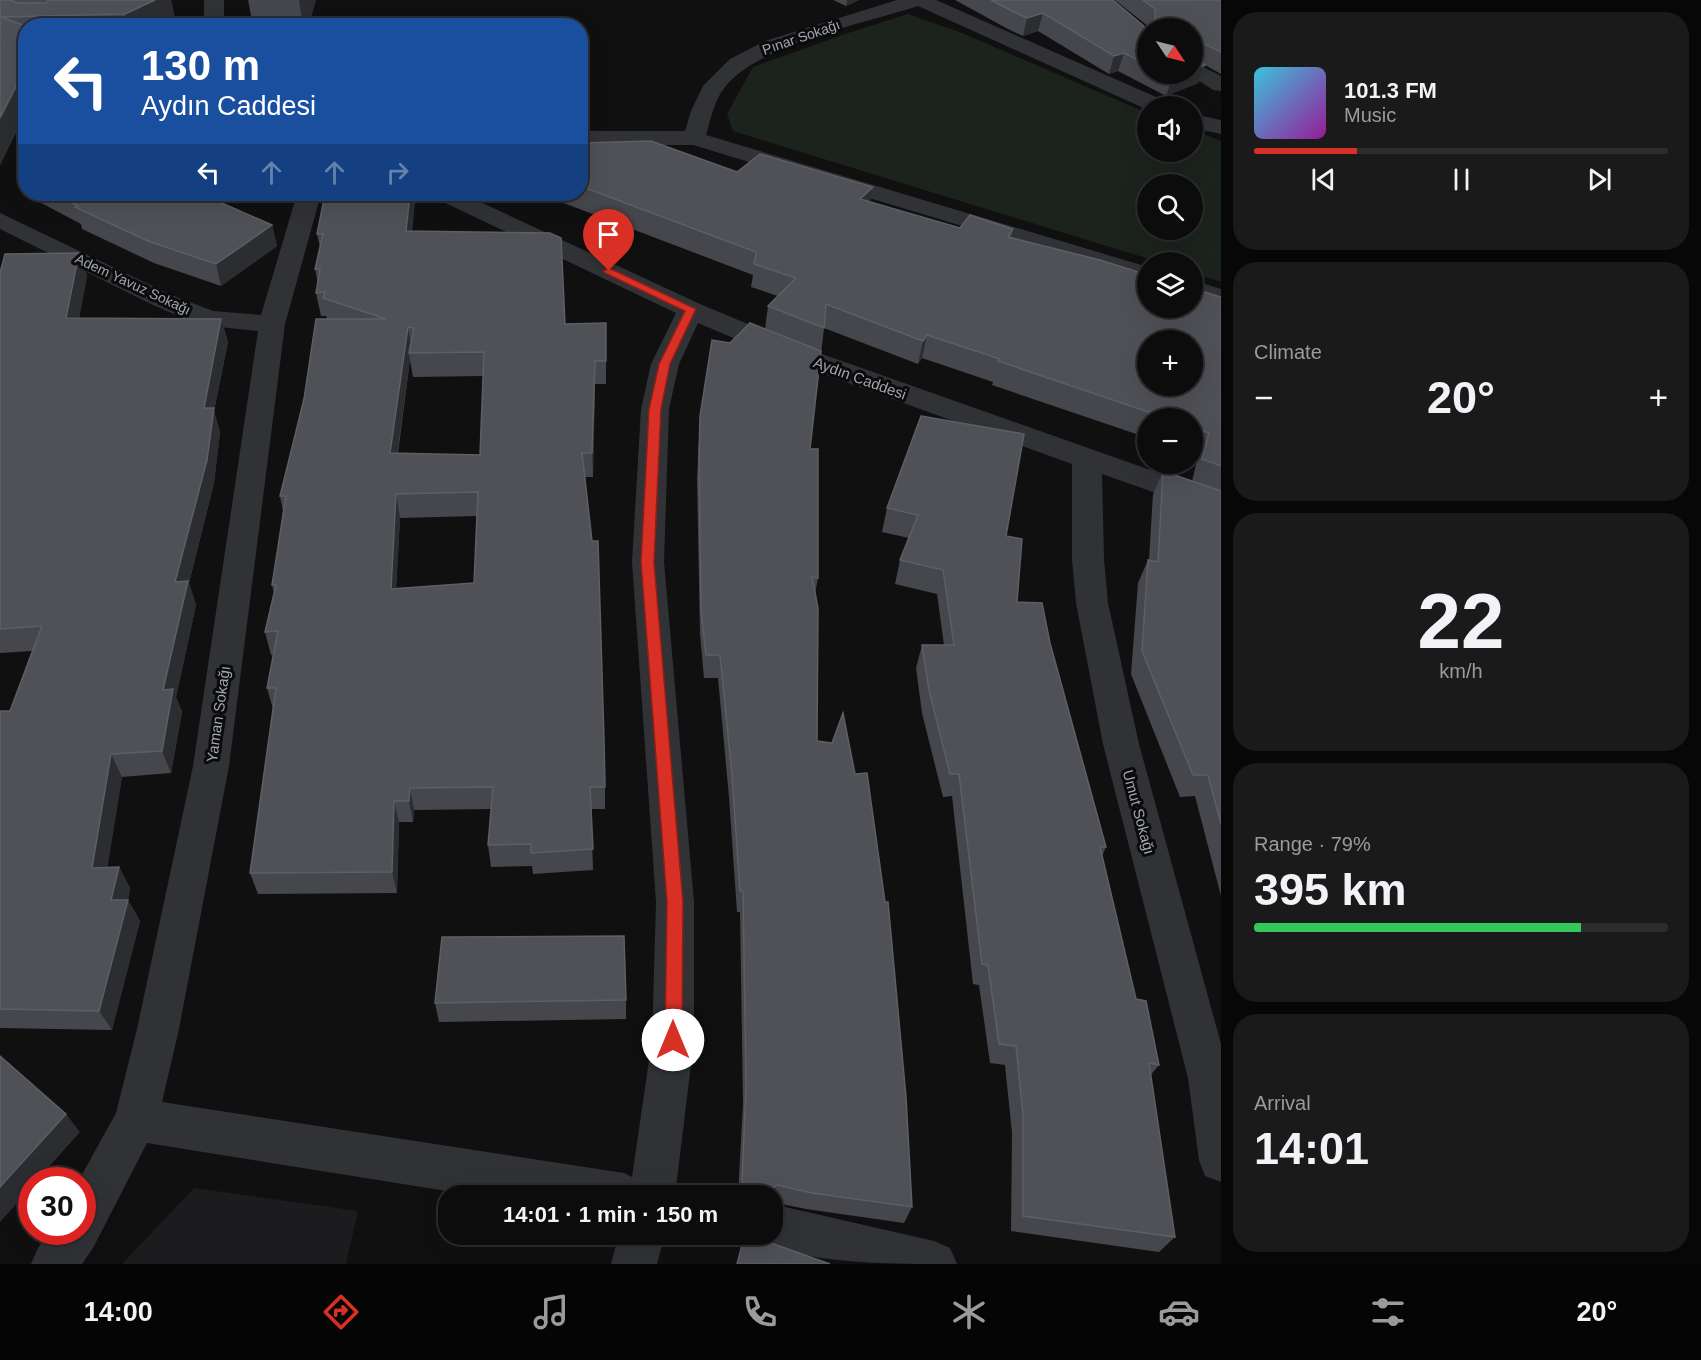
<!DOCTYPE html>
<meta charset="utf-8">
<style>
body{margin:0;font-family:Arial,sans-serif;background:#1a1a1b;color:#f1f3f6;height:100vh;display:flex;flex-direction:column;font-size:22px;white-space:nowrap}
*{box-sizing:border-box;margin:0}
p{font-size:20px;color:#9a9b9d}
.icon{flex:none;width:33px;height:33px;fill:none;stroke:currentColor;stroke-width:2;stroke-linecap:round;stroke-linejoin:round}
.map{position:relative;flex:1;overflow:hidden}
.side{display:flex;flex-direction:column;gap:12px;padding:12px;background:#070707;width:480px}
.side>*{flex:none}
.hud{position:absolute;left:18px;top:18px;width:570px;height:183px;border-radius:24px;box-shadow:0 6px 24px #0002,0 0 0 2px #2c2c2e;background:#1a4fa0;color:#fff;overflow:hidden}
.needle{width:39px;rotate:125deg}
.tools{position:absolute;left:1137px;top:18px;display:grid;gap:12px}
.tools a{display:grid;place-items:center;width:66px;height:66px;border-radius:50%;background:#0c0c0d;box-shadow:0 6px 24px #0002,0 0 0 2px #2c2c2e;font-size:30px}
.speed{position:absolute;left:18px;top:1167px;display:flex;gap:12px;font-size:30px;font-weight:700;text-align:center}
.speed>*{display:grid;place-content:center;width:78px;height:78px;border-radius:50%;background:#0c0c0d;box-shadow:0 6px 24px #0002,0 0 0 2px #2c2c2e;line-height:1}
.speed .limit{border:9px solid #d22;background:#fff;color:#111}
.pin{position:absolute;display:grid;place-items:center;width:51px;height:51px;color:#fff;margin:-62px -26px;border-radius:50% 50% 50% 0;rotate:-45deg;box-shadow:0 0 6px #0007}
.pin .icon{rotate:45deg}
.me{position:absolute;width:66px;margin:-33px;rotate:0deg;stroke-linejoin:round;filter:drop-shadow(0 0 4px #0008)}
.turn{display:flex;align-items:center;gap:21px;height:126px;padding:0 24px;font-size:27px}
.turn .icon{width:78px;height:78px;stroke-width:2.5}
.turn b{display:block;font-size:42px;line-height:51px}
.lanes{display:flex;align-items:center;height:57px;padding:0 24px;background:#0003;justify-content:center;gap:30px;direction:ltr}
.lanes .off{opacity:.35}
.big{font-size:45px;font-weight:800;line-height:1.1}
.side .tile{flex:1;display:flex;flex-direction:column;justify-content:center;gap:9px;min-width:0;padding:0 21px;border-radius:24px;background:#1a1a1b}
.side .dial{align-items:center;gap:0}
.dial b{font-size:78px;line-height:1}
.song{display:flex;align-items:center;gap:18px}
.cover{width:72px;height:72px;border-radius:9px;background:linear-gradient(135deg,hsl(190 70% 55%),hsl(300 70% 35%))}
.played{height:6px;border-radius:3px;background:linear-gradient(90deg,#d93025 25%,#2c2c2e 25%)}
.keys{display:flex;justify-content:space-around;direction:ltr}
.heat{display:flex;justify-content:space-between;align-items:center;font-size:33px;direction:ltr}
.charge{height:9px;border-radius:4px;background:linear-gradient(90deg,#34c759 79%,#2c2c2e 0)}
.trip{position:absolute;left:438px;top:1185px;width:345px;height:60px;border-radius:24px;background:#0c0c0d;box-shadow:0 6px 24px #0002,0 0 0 2px #2c2c2e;font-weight:800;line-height:60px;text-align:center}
.tab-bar{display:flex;height:96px;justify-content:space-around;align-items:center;background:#050505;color:#9a9b9d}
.tab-bar .icon{width:42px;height:42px}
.tab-bar .on{color:#d93025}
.tab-bar b{font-size:27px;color:#f1f3f6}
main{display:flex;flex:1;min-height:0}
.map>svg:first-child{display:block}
.built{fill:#1c1c1e}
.green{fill:#1c231d;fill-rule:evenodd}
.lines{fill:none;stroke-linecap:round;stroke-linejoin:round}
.minor{fill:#313236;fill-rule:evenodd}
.wall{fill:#46474c;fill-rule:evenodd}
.shaded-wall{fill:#2c2d30}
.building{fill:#505157;stroke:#5c5f65;stroke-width:1.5;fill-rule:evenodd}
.route{fill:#d93025;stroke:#8d1f18;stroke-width:1.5}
.labels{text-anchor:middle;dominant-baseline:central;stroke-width:6;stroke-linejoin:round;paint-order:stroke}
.far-street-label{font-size:14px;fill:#a1a6b1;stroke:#0b0b0c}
.street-label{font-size:15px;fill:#a1a6b1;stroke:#0b0b0c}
</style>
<main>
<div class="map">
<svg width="1221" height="1264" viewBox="0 0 1221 1264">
<rect width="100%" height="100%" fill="#101011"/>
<path class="built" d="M194,1188l164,23 -12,53h-224z"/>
<path class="green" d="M908,14l54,19 185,80 1,39h44l1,-22 28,11v141l-28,-9 -1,-11h-33l-426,-131 -6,-17 26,-47 92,-33zM1192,184v46h-44v-46z"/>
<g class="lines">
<path class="minor" d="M204,0h20v26h-20z
M897,0h39l229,101 3,5h-20v4l-230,-104c-53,17 -160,39 -193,81 -11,13 -14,32 -19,48l442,132v15l-455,-137h-113v-14h105l6,-20 12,-25 27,-27 35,-18z
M1192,61l29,15v15l-8,-1 -25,-16h4z
M1192,114l29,6v14l-29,-6z
M297,194h24l-36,130 -56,442 -50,263 -17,73 462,71 8,4 20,-137 4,-138 -24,-340 9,-153 10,-45 25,-51 -239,-114 -4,-5h30l237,110 105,44 416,147v21l-119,-42 2,85 4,44 31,141 82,300v138l-16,-6 -6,-16 -11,-82 -85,-334 -27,-141 -4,-44v-95l-287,-104 -87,-37 -19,41 -10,45 -5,153 30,340v138l-19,156h-197l-331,-53 -54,105 -11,16h-51l7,-16 11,-16h33v-52h-3l37,-67 21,-84 56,-263 65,-435 -59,-6 -48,-21 -151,-75v-16l169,81 44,17 48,4z
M1192,280l29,9v16l-29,-9z
M772,1204l162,37 16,7 7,16c-69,0 -136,0 -201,-21l-4,-9h20z
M619,1234h46l-8,30h-46z"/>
</g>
<path class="wall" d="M0,0h171l4,19 -14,7h-135v86l-26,53z
M248,0h68l-8,26h-55z
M833,0h26l-13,6z
M955,0h158l32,27h4l-34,-27h106v74l-16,-9 -7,18 -32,13 -48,-25 -9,3 -71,-43 -15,5 -15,-7zM1148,28l44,46h-44z
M580,143l157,29 136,15 -3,15 90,26 53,1 -2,8 210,60v599l-26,-100 -15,1 -49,-123 7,-91 10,-23h1l4,-66 10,-23 29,10 6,-25 -6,-2v-36h-44v20l-156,-53 1,-3 -71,-24 -4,6 -94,-36 -14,121 8,129 -3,16 2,147 95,466 -8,16 -98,-14 -34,-7v-6h-34l5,-93 -3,-191h-3l-8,-115 -11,-119h-14l-4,-44 -3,-155 2,-40 1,-23 30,-73 35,-14 3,-23 10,-10 -27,-9 2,-12 -213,-81h40z
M30,194h202l-13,7 53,24 5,21 -56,40 -67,-23 -72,-34 -1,-5 -49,-26z
M415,200l-3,31 153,93 41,-1v61h-11l-2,93h-8l20,310v22h-14l2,61 -60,4 -1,-8 -41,1 -3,-22 3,-36 -77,1 -1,12h-14l-2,71 -139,1 -8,-21 23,-164 -6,-21 7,-33h-3l-6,-23 9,-39 -2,-8 11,-74 -3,-15 47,-177 -1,-3h-5l-5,-23 2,-10 -3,-14 5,-22 -3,-13zM410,360l3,17 70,-1 -3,79 -82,-2zM477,516l-3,67 -78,5 4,-70z
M79,253l8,23 -8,42 142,1 7,23 -14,69 6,21 -6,51 -25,100 7,22 -20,92 6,15 -11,61 -49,4 -15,91 12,-1 11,21 -2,12 12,21 -28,109 -112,-2v-317h10l22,-60 -32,2v-380z
M921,416l85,120 11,66 33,41 56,204 -4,9 34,143 23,66 -9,11 25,161 -16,15 -148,-21 1,-98 -7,-68 -15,-2 -11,-78 -6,-1 -21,-188 -9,1 -21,-84 -6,-45 6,-23h22l-7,-51 -42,-10 5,-24 9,-22 -27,-6 5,-24z
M626,1000v19l-187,3 -4,-19z"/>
<path class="shaded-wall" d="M155,0h16l4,19 -14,7h-33l-3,-12z
M299,0h17l-8,26h-5z
M847,0h12l-13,6z
M1043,13l-5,18 -15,5 4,-18z
M1124,53l-6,18 -9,3 5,-18z
M1205,65l-7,18 -32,13 6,-18 11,-4h9v-4z
M26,67v45l-26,53v-47z
M873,187l-4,22 -9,-10z
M197,194h35l-30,19z
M410,194h4l1,6 -6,54 -3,-23z
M272,225l5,21 -56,40 -5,-22z
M79,253l8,23 -12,65 -9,-23z
M221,319l7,23 -14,69 6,21 -6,51 -25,100 7,22 -20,92 6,15 -11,61 -9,-22 1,-61 12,-108 29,-174z
M408,327l4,23 -3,3 1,7 -16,117 -4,-24z
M927,335l-5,23 -4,6 5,-23z
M595,361v23l-2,93 -1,-24z
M396,494l4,24 -5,94 -4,-23z
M111,754l11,23 -18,112 -12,-21z
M410,788l4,22 -1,12 -4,-21z
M394,801l5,21 -2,71 -5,-21z
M119,867l11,21 -7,33 -12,-21z
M128,900l12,21 -28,109 -13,-19z
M66,1114l14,18 -43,48h-5v7l-32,35v-35z
M777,1185l-5,17v-6l2,-8z"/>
<path class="building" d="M0,0h10l8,3h28l2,-2v-1h107l-30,14 -124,3 25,9v41l-26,51z
M991,0h122l32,27 9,1h-6v37l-24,-12 -10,3 -71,-43 -16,5 -15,-7z
M1143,0h78v52l-23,-11 -2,13 -4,2v-28h-37v-19z
M1192,57l13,8 -13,5z
M1164,74h19l-11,4z
M651,141l86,31 23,-18 113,33 -13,12 100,29 10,-13 43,14 -5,8 92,23 48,15v33h44v-20l29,9v169l-19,-7 7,-26 -17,-6v-9h-26l-168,-57 2,-2 -73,-24 -4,6 -97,-37 -2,24 -56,-22 28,-28 -42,-14 2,-12 -176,-66v-43zM1148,340h44v46h-44z
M56,194h145l71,31 -56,39 -68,-23 -73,-34 3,-1z
M325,194h85l-4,37 144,2 11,5 4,86 41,-1v38h-11l-3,92h-10l10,88h6l6,198 1,48h-15l3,62 -62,4v-9l-43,1 5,-58 -83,1 -1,13h-15l-2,71 -142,1 26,-185h-9l11,-57 -13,1 11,-47h-4l14,-89h-6l24,-97 12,-80h70l-63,-21 2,-6 -9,1 4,-24h-5l8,-35h-6zM408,327l6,1 -5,25 75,-1 -4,103 -90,-2zM478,492l-4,91 -83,6 5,-95z
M79,253l-13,65 155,1 -17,89h10l-7,52 -32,122 13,-1 -25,109 10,-1 -11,62 -51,3 -19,114 27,-1 -8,33h17l-29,111 -99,-2v-298h10l32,-85 -42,3v-356l5,-19z
M750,323l71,28 -11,98h8v129l-6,-1 6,31 -1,133 15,2 11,-30 12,61 12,-1 18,129h3l18,195 6,110 -100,-14 -35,-8 -3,3 -32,-4 4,-99 -3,-194h-3l-8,-116 -12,-120h-14l-5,-44 -2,-156 1,-39 12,-76 18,3z
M921,416l103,18 -18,102 16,3 -5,63 25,1 8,40 56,204h-6l36,152 10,2 13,64 -10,-2 26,174 -152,-21v-101l-7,-69 -17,-2 -11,-79 -6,-1 -23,-190h-9l-21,-84 -7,-45h32l-11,-75 -43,-10 18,-45 -31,-7z
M1163,471l58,20v128l-1,-1 1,2v204l-13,-49h-15l-51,-124 6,-91 10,2z
M624,936l2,64 -191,3 7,-66z
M0,1056l66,58 -66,73z
M745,1234h1l84,30h-93z"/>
<path class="route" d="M609,268l87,41 -26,55 -9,45 -7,153 29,340 -1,138 -3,6 -6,2 -6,-2 -2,-6 2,-138 -26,-340 8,-153 10,-45 26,-53 -80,-38 -2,-2z"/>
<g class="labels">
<g class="far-street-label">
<text transform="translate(801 37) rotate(-19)">Pınar Sokağı</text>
<text transform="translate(133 284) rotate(25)">Adem Yavuz Sokağı</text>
</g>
<g class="street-label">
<text transform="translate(860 378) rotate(20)">Aydın Caddesi</text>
<text transform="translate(218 714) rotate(-82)">Yaman Sokağı</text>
<text transform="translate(1139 812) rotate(75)">Umut Sokağı</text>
</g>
</g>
</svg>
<div class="tools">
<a><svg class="needle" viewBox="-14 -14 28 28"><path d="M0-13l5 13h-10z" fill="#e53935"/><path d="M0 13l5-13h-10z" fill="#9a9b9d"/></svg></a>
<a><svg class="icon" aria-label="sound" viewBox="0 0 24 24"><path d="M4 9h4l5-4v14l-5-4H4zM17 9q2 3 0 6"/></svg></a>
<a><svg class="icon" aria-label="search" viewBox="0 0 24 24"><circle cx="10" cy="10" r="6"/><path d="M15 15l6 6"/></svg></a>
<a><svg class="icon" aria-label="layers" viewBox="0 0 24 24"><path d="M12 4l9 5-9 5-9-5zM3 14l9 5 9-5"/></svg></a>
<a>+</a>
<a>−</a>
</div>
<div class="speed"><div class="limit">30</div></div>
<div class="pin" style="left:609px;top:271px;background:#d93025"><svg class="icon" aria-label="arrive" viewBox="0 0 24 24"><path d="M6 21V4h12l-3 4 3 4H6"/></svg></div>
<svg class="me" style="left:673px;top:1040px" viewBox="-20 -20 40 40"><circle r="19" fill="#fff"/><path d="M0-13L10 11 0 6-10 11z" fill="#d93025"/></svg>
<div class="trip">14:01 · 1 min · 150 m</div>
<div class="hud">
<div class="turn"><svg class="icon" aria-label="left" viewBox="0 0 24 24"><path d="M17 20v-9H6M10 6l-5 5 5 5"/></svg><div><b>130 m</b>Aydın Caddesi</div></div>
<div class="lanes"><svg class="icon" aria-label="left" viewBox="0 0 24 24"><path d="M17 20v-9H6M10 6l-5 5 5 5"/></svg><svg class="icon off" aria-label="ahead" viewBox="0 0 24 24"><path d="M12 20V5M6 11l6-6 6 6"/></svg><svg class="icon off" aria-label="ahead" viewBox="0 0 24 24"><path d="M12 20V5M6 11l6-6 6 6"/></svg><svg class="icon off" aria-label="right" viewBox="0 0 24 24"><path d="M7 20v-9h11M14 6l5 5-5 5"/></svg></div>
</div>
</div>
<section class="side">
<div class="tile">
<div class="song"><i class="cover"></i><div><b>101.3 FM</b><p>Music</p></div></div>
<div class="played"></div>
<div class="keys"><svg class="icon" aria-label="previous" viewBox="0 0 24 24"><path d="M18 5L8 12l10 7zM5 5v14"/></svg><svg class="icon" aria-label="pause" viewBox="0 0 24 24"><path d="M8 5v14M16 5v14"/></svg><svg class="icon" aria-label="next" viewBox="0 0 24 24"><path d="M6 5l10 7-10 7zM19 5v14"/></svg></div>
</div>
<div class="tile"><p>Climate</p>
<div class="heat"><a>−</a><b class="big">20°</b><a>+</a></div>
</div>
<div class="tile dial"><b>22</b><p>km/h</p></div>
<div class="tile"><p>Range · 79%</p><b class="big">395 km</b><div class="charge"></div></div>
<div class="tile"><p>Arrival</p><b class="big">14:01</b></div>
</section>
</main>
<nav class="tab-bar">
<b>14:00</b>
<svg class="icon on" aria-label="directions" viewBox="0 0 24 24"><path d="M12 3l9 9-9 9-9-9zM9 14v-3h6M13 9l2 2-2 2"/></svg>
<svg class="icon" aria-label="music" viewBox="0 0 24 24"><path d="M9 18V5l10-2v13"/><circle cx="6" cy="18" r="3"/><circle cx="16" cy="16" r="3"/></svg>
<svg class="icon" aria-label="phone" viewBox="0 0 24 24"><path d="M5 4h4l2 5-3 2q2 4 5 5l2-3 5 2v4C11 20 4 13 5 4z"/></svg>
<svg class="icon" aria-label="climate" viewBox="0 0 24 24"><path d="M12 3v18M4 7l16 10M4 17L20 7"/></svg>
<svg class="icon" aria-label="car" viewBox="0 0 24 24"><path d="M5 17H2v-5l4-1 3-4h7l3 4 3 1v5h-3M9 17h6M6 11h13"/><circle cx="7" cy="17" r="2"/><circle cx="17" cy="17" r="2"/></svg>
<svg class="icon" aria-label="filters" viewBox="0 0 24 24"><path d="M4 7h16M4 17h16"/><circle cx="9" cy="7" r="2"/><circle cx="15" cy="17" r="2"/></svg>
<b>20°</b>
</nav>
